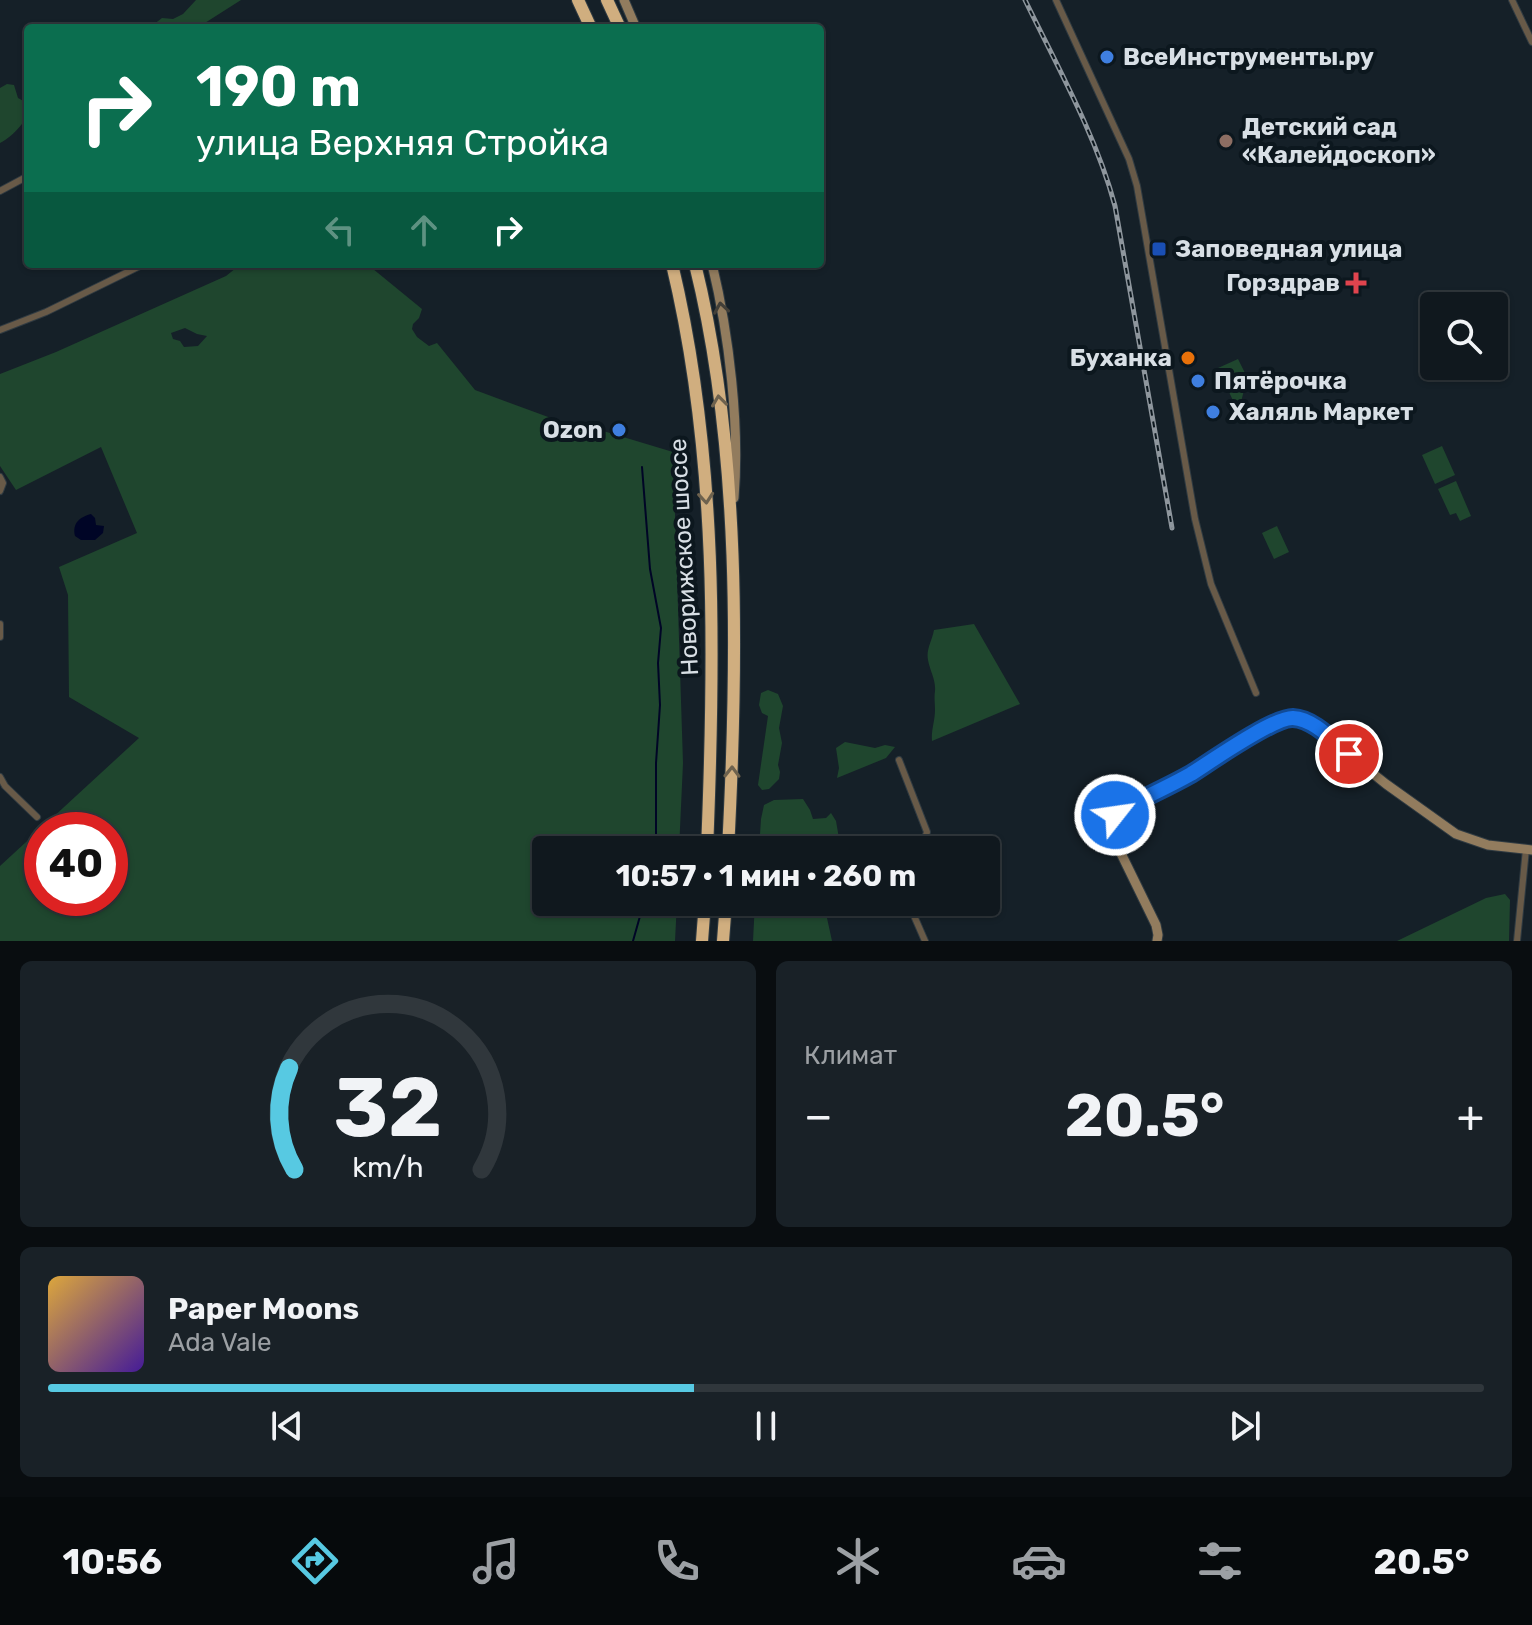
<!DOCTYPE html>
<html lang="ru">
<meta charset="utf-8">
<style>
body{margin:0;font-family:Rubik,sans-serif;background:#192127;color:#f1f3f6;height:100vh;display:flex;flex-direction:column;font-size:30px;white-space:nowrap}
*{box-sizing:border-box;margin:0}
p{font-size:26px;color:#9ca0a4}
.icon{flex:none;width:44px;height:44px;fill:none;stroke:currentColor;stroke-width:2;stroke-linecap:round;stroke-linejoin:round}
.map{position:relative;height:941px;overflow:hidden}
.details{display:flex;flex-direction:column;gap:20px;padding:20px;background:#090d10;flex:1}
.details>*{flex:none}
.banner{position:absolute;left:24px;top:24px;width:800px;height:244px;border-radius:8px;box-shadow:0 2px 6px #0004,0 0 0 2px #30373c;background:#0b6e4f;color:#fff;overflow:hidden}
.buttons{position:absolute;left:1420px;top:292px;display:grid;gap:16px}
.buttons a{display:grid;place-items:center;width:88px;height:88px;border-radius:8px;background:#10181e;box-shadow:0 2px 6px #0004,0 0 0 2px #30373c;font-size:40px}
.speed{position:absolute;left:24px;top:812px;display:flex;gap:16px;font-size:40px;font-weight:700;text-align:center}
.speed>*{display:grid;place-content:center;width:104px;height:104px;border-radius:50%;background:#10181e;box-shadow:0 2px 6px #0004,0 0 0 2px #30373c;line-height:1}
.speed .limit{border:12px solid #d22;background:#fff;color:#111}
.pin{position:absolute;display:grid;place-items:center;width:68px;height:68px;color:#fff;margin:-34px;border:4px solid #fff;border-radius:50%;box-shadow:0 2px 8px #0007}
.me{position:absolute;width:88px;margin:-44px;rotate:60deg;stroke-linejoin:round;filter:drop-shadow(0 0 6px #0008)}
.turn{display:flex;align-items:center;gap:28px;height:168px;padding:0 40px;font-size:36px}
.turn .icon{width:104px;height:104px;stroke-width:2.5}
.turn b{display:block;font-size:56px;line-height:68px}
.lanes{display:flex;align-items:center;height:76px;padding:0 40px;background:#0003;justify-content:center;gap:40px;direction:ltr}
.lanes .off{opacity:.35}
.big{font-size:60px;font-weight:700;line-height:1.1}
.details .card{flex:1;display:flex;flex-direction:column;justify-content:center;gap:12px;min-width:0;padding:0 28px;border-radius:12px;background:#192127}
.details .dial{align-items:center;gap:0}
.dial svg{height:208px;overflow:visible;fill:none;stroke:#30373c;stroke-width:7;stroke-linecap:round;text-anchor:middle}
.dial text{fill:#f1f3f6;stroke:none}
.song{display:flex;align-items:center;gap:24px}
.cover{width:96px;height:96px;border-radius:12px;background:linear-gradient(135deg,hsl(40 70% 55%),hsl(260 70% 35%))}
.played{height:8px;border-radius:4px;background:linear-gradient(90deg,#57c9e2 45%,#30373c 45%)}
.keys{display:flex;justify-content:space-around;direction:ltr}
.heat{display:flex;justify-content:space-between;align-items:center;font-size:44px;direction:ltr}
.details .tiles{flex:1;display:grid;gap:20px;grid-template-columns:1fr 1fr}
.card:last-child{grid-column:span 2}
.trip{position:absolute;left:532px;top:836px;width:468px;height:80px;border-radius:8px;background:#10181e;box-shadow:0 2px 6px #0004,0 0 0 2px #30373c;font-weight:700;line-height:80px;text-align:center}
.tab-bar{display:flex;height:128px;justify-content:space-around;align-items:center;background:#060a0c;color:#9ca0a4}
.tab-bar .icon{width:56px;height:56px}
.tab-bar .on{color:#57c9e2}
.tab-bar b{font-size:36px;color:#f1f3f6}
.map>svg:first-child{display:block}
.green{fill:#1f462e;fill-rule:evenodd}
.water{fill:#000526}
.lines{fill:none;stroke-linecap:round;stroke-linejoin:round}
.stream{stroke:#000526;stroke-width:2}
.street-casing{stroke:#303b42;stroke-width:8}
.secondary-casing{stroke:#303b42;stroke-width:11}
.highway-casing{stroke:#303b42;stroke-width:14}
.street{stroke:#685a48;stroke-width:6}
.secondary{stroke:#927c5e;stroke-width:9}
.highway{stroke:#d0ae7f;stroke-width:12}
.rail-casing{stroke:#8e969d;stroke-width:5}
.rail{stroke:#0c171e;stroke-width:2;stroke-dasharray:6;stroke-linecap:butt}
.oneway{stroke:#423f38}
.oneway2{stroke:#6e624e}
.route-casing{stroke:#114b97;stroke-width:20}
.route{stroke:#1a73e8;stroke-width:14}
.shop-dot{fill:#3f7fe0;stroke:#0c171e;stroke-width:3}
.education-dot{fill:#8d6e63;stroke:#0c171e;stroke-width:3}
.transit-dot{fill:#1a4fb4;stroke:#0c171e;stroke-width:3}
.health-dot{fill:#e0444e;stroke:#0c171e;stroke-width:3}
.food-dot{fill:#e8710a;stroke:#0c171e;stroke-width:3}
.labels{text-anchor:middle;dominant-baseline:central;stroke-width:8;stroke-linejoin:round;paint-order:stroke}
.poi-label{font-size:24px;font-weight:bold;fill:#d8dfe5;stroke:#0c171e;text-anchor:start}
.street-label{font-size:24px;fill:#d8dfe5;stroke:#0c171e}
</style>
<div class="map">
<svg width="1532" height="941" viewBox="0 0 1532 941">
<rect width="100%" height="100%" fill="#152028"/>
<path class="green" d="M196,0h45l-44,28h-55l11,-3 9,-7 11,1 10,-5z
M7,84l7,1 4,13c24,11 -4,38 -18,45v-55z
M241,264h126l55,45 -3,9 -6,6 -1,5 5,8 12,9 8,-3 38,47 95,35 10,-1 93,28 10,311 -4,87h-133v52h131l-2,39h-675v-75l139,-128 -70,-41 -1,-102 -9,-28 78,-34 -36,-86 -85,43 -16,-24v-92l56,-22 170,-76zM185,328l12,6 10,2 -9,10 -14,1 -4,-6 -7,-2 -2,-6zM42,830h68v68h-68z
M1238,359l7,14 -4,9 3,8 -3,12 -6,3 -17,-37z
M1442,446l13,29 -20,9 -13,-29z
M1456,481l15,35 -11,5 -4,-8 -6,2 -12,-26z
M1277,526l12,26 -15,7 -12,-26z
M974,624l46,80 -88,37c-1,-11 3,-20 3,-31 0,-7 -1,-12 0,-19 1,-11 -5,-20 -7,-31 -2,-11 4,-19 6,-30z
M768,690l10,4 5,12 -4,22 3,15 -4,22 2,7 -1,7 -10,10 -7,1 -4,-5 10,-69 -6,-3 -3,-8 2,-12z
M845,742l30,6 10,-3 10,2 -9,11 -49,20 2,-10 -3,-20z
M803,799l7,11 3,9 13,-1 5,-5 5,8 5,29h-6l-28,-13 -17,8 -1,5h-30l2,-31 3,-14 10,-5z
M1505,894l5,6 -1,41h-112l89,-43z
M755,902h78l-6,16 5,23h-79z"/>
<path class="water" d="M91,514l4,4 1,7 8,1 -1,7 -8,7h-14l-6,-4c-3,-13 5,-19 16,-22z"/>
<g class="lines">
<path class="stream" d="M642,467l8,102 11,59 -3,35 2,42 -4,58v78l-2,9
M633,941l11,-39"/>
<g class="street-casing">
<path id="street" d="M1056,0l73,159 8,27 58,333 16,65 45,109
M1512,0l20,42
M0,191l28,-15
M0,330l46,-18 98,-48
M0,477l3,6 -3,8
M0,624v13
M899,760l28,72 -6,18
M0,777l5,9 32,31
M908,902l17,39
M1517,941l9,-92"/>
</g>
<g class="secondary-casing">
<path id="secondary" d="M624,0l12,28
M712,264c17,70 28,162 22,234
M1157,941l1,-6 -2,-10 -43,-88c-3,-11 -2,-19 7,-27l71,-36 34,-23 52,-29 9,-4h7l18,6 75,60 70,50 32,11 44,5"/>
</g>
<g class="highway-casing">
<path id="highway" d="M578,0l13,28
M607,0l13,28
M672,264c46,191 43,391 35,586
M695,264c46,185 43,396 33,586
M702,941l3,-39
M723,941l3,-39"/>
</g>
<use href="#street" class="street"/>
<use href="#secondary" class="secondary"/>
<use href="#highway" class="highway"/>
<g class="rail-casing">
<path id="rail" d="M1025,0c32,66 71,135 90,206l57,322"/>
</g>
<use href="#rail" class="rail"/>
</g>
<defs><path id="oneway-chevron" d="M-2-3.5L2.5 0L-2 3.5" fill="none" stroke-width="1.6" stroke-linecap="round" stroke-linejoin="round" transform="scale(2)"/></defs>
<use class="oneway" href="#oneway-chevron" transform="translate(721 308) rotate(-99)"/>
<g class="oneway2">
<use href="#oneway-chevron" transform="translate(719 401) rotate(-97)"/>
<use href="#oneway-chevron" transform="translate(706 498) rotate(85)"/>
<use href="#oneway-chevron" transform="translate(732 772) rotate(-89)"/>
</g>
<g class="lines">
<g class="route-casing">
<path id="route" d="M1115,815l5,-5c23,-12 48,-23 71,-36 19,-12 83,-57 102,-56 21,1 40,23 56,36"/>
</g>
<use href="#route" class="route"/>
</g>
<g class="shop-dot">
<circle cx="1107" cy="57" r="8"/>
<circle cx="1198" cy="381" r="8"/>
<circle cx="1213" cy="412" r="8"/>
<circle cx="619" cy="430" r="8"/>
</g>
<circle class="education-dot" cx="1226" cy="141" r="8"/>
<rect class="transit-dot" x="1151" y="241" width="16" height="16" rx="4"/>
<path class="health-dot" d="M1352 271h8v8h8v8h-8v8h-8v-8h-8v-8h8z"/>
<circle class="food-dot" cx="1188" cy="358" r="8"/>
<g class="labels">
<g class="poi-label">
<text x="1123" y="57">ВсеИнструменты.ру</text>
<text x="1242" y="127">Детский сад<tspan x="1242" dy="28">«Калейдоскоп»</tspan></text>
<text x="1175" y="249">Заповедная улица</text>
<text x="1340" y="283" text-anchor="end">Горздрав</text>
<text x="1172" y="358" text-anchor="end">Буханка</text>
<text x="1214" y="381">Пятёрочка</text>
<text x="1229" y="412">Халяль Маркет</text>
<text x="603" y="430" text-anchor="end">Ozon</text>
</g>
<g class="street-label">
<text transform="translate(684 557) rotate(-93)">Новорижское шоссе</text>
</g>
</g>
</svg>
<div class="buttons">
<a><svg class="icon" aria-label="search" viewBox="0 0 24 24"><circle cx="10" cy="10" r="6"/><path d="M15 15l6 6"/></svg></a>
</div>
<div class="speed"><div class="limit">40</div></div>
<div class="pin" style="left:1349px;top:754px;background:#d93025"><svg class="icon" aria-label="arrive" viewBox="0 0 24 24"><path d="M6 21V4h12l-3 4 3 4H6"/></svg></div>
<svg class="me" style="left:1115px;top:815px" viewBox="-20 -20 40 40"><circle r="17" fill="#1a73e8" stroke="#fff" stroke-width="3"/><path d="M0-11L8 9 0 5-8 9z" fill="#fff"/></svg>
<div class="trip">10:57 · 1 мин · 260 m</div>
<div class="banner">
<div class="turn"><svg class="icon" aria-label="right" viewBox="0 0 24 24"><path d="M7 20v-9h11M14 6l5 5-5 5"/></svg><div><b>190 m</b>улица Верхняя Стройка</div></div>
<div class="lanes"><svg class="icon off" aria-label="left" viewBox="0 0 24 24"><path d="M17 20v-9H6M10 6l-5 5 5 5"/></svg><svg class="icon off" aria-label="ahead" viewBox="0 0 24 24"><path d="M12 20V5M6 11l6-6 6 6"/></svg><svg class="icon" aria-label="right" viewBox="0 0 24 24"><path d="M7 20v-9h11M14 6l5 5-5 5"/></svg></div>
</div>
</div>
<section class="details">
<div class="tiles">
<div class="card dial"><svg viewBox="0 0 100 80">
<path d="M14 69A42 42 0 1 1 86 69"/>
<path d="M14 69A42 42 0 0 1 12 30" stroke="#57c9e2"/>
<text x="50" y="56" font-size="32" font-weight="700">32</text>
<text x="50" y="72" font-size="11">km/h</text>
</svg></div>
<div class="card"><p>Климат</p>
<div class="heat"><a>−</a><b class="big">20.5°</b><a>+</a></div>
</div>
<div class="card">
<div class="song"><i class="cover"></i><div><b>Paper Moons</b><p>Ada Vale</p></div></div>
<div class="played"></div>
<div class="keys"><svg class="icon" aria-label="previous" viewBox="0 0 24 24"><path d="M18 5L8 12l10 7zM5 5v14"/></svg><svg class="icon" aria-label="pause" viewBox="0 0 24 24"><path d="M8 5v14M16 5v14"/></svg><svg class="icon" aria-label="next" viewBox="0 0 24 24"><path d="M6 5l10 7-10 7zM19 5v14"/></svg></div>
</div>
</div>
</section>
<nav class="tab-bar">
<b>10:56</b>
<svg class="icon on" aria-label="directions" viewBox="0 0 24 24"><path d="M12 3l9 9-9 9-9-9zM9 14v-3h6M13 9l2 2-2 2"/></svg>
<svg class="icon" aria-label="music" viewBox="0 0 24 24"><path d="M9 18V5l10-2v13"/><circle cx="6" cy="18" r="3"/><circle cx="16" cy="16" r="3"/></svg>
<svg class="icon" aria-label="phone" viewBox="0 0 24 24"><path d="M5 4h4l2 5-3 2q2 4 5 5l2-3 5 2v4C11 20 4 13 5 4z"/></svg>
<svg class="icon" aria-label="climate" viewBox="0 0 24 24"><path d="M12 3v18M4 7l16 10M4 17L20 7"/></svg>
<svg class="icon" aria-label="car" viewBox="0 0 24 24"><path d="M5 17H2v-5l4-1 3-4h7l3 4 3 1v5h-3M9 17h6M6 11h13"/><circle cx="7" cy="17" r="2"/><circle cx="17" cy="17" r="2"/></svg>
<svg class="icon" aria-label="filters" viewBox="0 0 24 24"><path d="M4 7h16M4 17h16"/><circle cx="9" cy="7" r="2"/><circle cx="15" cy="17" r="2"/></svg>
<b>20.5°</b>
</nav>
